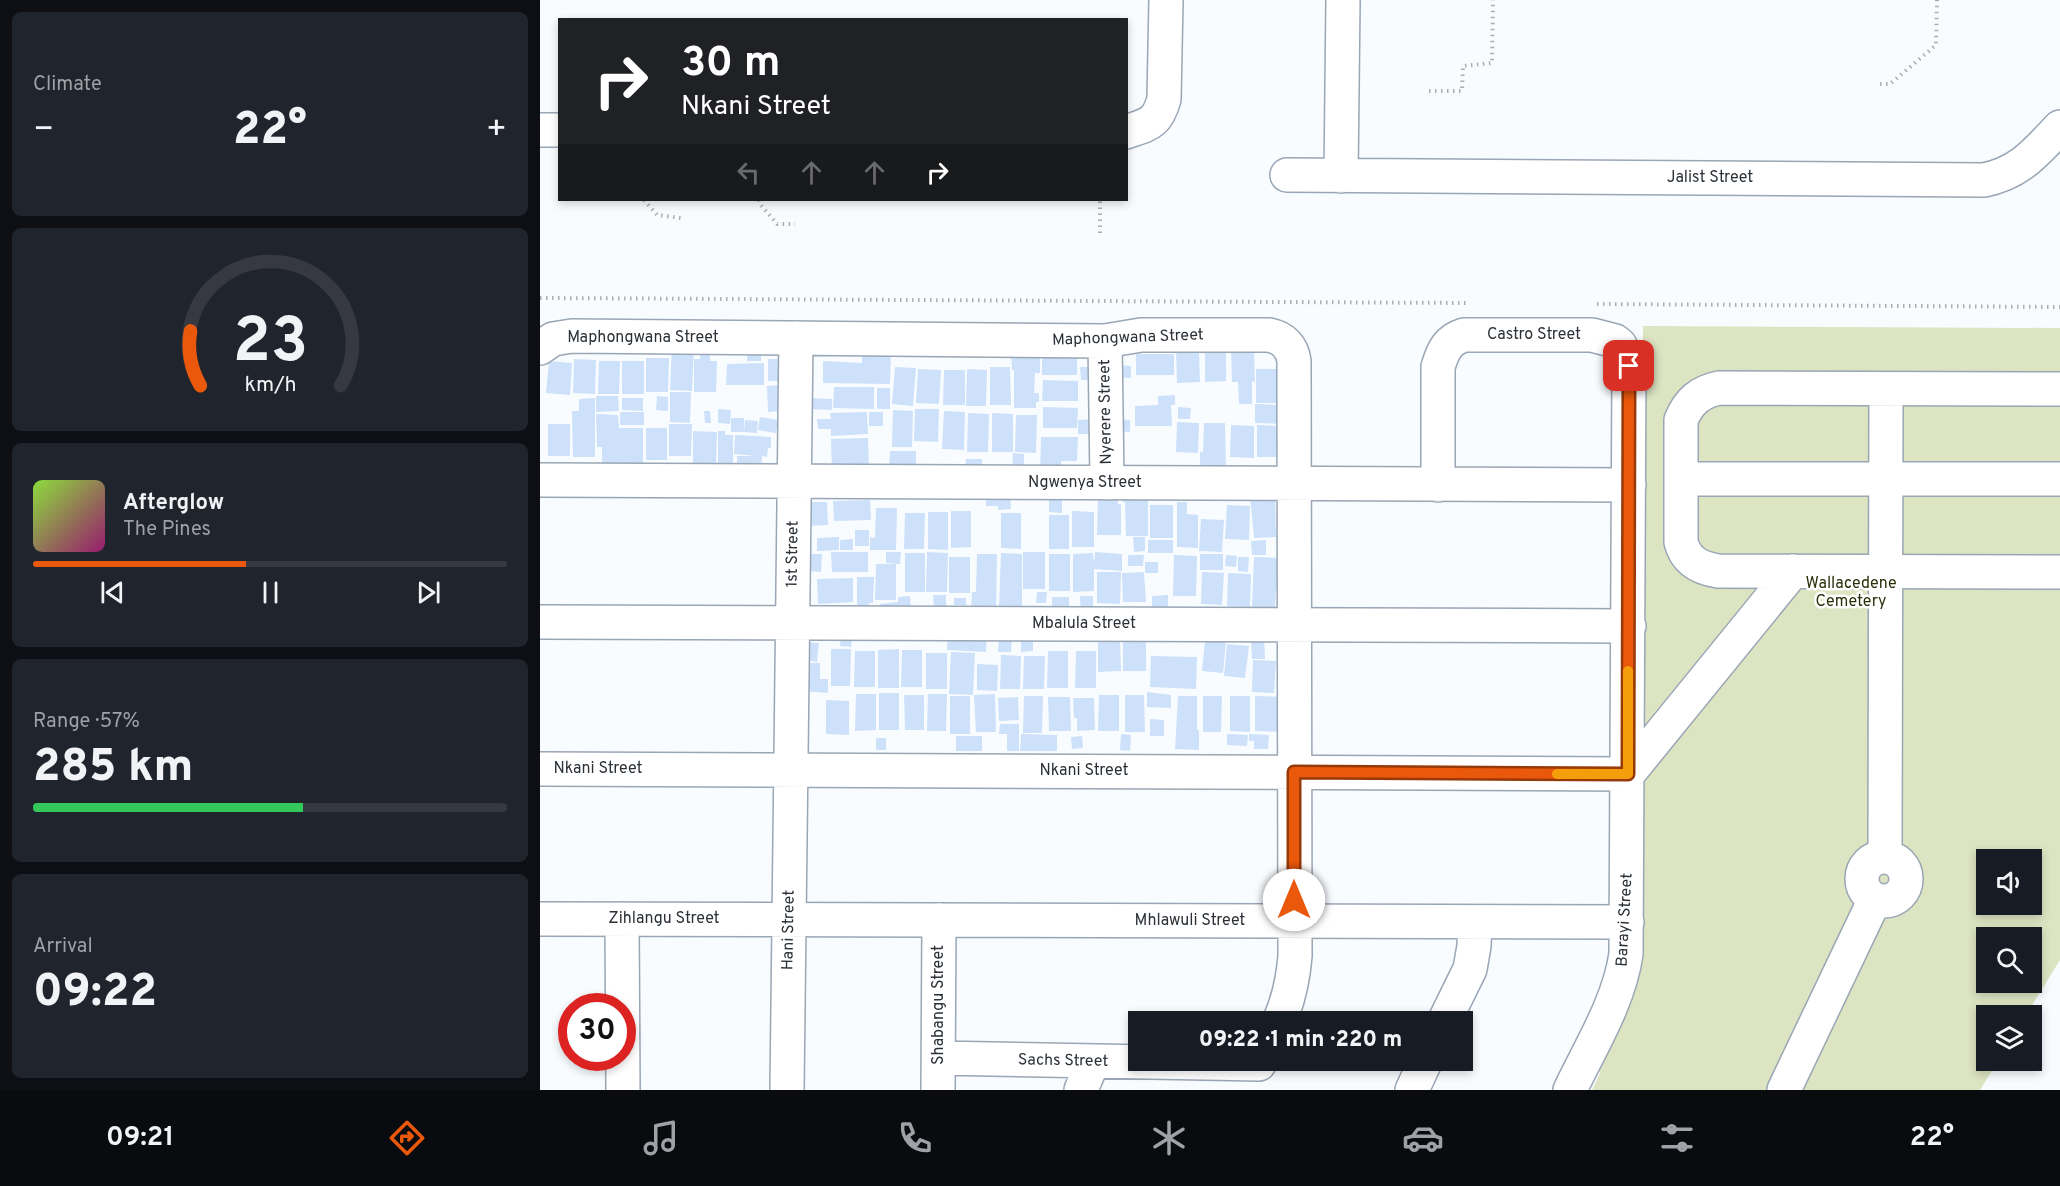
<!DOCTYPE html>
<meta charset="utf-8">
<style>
body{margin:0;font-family:Overpass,sans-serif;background:#20242c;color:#f1f3f6;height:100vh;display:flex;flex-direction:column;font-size:22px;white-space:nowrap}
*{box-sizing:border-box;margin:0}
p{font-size:20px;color:#9ea1a6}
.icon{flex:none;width:33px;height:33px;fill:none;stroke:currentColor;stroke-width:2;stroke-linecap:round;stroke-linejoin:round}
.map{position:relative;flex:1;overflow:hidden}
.side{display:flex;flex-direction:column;gap:12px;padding:12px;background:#0d0f14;width:540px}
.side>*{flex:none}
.guide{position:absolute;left:18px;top:18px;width:570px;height:183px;border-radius:0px;box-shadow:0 3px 9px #0003;background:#202124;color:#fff;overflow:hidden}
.fabs{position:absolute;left:1436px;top:849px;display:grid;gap:12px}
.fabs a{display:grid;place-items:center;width:66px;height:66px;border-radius:0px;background:#171b24;box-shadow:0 3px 9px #0003;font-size:30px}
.speed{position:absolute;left:18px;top:993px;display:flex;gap:12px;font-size:30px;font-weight:700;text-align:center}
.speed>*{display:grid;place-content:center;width:78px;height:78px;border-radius:50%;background:#171b24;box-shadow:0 3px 9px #0003;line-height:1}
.speed .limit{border:9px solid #d22;background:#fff;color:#111}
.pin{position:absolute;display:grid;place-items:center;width:51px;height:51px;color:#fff;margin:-26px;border-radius:12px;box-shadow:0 3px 9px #0006}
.me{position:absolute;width:66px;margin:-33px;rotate:0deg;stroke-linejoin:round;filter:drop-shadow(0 0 4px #0008)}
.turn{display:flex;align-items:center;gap:21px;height:126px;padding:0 24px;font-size:27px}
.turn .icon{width:78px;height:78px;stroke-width:2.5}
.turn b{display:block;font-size:42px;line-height:51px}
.lanes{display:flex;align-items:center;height:57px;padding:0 24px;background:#0003;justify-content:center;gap:30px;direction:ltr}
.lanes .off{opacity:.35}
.big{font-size:45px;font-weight:800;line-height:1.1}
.side .widget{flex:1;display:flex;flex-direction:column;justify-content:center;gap:9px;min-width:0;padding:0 21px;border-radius:9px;background:#20242c}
.side .dial{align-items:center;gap:0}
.dial svg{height:156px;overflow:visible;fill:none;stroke:#363941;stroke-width:7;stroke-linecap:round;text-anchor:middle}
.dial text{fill:#f1f3f6;stroke:none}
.song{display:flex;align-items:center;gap:18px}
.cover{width:72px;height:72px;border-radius:9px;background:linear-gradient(135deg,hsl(90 70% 55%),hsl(320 70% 35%))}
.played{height:6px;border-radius:3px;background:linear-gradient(90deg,#ea580c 45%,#363941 45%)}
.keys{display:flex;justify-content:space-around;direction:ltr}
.heat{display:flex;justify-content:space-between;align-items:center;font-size:33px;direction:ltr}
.charge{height:9px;border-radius:4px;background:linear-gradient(90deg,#34c759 57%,#363941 0)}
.trip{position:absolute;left:588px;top:1011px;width:345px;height:60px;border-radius:0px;background:#171b24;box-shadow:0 3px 9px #0003;font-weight:800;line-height:60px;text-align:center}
.menu{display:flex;height:96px;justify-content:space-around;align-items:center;background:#090b0e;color:#9ea1a6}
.menu .icon{width:42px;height:42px}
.menu .current{color:#ea580c}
.menu b{font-size:27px;color:#f1f3f6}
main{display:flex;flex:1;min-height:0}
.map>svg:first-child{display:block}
.green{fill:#dde4c2;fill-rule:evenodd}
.building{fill:#cde1fa}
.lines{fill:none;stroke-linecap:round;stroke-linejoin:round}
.minor-casing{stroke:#99a6b5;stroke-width:36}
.path{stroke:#aaaeb2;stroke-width:4;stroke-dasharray:1.5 4.5;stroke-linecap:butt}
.minor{stroke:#fff;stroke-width:33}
.route-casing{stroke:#983908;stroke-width:15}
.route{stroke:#ea580c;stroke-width:10}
.slow{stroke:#f59e0b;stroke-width:10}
.labels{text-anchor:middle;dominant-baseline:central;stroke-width:5;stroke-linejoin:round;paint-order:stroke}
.street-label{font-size:16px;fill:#2b3137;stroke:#fff}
.park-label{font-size:16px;fill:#2a2f08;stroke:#fff}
</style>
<main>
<section class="side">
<div class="widget"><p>Climate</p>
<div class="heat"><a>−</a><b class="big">22°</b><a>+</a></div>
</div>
<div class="widget dial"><svg viewBox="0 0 100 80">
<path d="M14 69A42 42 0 1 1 86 69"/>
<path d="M14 69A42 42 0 0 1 9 41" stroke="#ea580c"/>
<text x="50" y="56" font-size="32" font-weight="700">23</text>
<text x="50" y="72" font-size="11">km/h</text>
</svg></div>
<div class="widget">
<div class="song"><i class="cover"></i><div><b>Afterglow</b><p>The Pines</p></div></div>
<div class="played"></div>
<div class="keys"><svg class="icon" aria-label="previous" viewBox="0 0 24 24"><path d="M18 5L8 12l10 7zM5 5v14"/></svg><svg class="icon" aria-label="pause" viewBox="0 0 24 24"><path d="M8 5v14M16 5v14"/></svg><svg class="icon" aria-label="next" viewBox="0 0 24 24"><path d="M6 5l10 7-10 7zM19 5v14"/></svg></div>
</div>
<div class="widget"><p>Range · 57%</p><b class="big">285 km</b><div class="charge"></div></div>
<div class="widget"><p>Arrival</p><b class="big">09:22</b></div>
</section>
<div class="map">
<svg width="1520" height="1090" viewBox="0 0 1520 1090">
<rect width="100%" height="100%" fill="#f9fcff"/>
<path class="green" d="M1103,326l417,2v632l-34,55 -40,1v44l12,1 -18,29h-388l8,-17 -3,-9 43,-90zM1446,860h45v44h-45zM1446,938h45v44h-45z"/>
<path class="building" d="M132,346l22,2 -2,43 -22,-1z
M208,348h13v13h-14z
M714,349l1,33 -3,-1v23h-13l-1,-22h-6l-1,-32z
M665,350h21v31l-21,1z
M322,351l29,1 -1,32 -67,-1v-22l39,2z
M659,351l1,31 -23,1 -1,-31z
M160,352l10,1v8h7l-1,31h-22v-33h6z
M471,352h29v21h-5l-1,20h5v9h-3v6h-22v-38h-2z
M502,354h35v21h-35z
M596,354h38v21h-38z
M106,358h23l-1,34h-22z
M34,359l22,1 -1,34 -22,-1z
M228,359h15v22h-15z
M9,361l23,2 -2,32 -24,-2z
M59,361h21l-1,33h-21z
M82,361h22v33h-22z
M224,363v22h-38l1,-21z
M578,365l13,1v12l-14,-1z
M355,367l21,1 -3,38 -21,-2z
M450,367h20l1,38h-21z
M540,367h16v13h-15z
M378,369l23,1 -2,34 -23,-1z
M427,369l20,1 -1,36h-20z
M716,369h23v34h-23z
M404,370h21v35h-22z
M503,380l35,1v20h-36z
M242,385v26l-14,1 -1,-26z
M294,387h40v22l-41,-1z
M337,388h13v21h-13z
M130,392h21l-1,31 -20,-1z
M635,395v10h-4l1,21h-37v-20l23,-1v-9z
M56,396h22l1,15 -23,1z
M117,396l11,1v14l-12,-1z
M55,398v59h-22l-1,-46h7v-12z
M82,398h21v13l-21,-1z
M269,398l23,1v11l-24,-1z
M715,404l29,1v19l-29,-1z
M503,407l35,1 -1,20h-34z
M638,407l13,1 -1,11h-12z
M178,409l13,1 -1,14 -12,-1z
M375,409h24l-1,33 -24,-1z
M353,410l20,1 -1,36h-20z
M164,411h6l1,12h-6z
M404,411l21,1 -1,38 -22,-1z
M80,412h24v13h-24z
M327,412l1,22 -37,2v-7h-13l-1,-10h14l-1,-6z
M329,412h14v14h-14z
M428,413l21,1 -1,38h-21z
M452,413l21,1v38h-21z
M56,414l22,1 1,13h24v35h-23v6l-18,-1v-21h-5z
M476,415h21l-1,38 -21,-1z
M220,417l18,3 -2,13 -18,-3z
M191,418h13v14h-13z
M555,419l-1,15h-16v-14z
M575,419l15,1v12l-15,-1z
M205,420l13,1 -1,12 -13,-1z
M637,422l22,1 -1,30 -22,-1z
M664,423h21l1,48 -26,-1v-18h3z
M8,424h22v32h-22z
M129,424h23l-1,32h-22z
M691,425l23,1v32l-24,-1z
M717,425l24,1v31h-24z
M106,428h21v32h-21z
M153,431l24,1 -1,33h-23z
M178,431h7v4h8v36l-15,-1z
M195,435l36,2v11h-3l-1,9 -5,-1 -1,15 -24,-1v-14h19l-22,-2z
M501,437h37l-1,24h-16v11h-21z
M328,438l1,32 -37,1 -1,-32z
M350,451h26v22h-27z
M473,453l11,1v16h-12z
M426,459h16v11l-17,-1z
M608,489v47h-22l-1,-34h-2v-12z
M446,491l24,1 1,17 -13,1v-4h-12z
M509,491l13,1v21l-13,-1z
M558,492h20v12h3v31h-24z
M735,495l1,42 -22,1 -4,-42z
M330,500l1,20 -37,1 -1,-20z
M265,502h22l1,23 -23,1z
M637,502h10v12l11,1v33l-21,-1z
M610,505h23v33h-23z
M687,505l23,1 -1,34 -24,-1z
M336,508h21l-1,42h-26v-13l5,1z
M411,511h20v36l-20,1z
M532,511l22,1v35h-22z
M388,512h20v38l-20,-1z
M365,513h20l-1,36h-20z
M461,513h20v36l-20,-1z
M509,515h20v34h-20z
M661,519l23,1 -2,32 -23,-1z
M315,530h14v16h-14z
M299,537v13l-22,1v-13z
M593,537h12v14l-11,1z
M313,539v11h-13v-10z
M608,540h25v13h-25z
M726,540v15h-14l-1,-14z
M291,552h37v20h-36z
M346,552h15l-1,12 -14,-1z
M387,552l21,1 -1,39h-21z
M483,552h22v37h-22z
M555,552l27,2v17l-28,-2v22l-21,1v-38l20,-1 1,10z
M365,553h20v39h-20z
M461,553l21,1v54l-23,-1z
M271,554h11l-1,18 -11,-1z
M437,554h20l-1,59h-25l1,-21h4z
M509,554h21v37h-21z
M660,554h23v16h-23z
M588,555h16l-1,11h-15z
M634,555l23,1 -1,40h-23z
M686,555l11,1 -1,11 -11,-1z
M409,557h21v36h-21z
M698,557h11l-1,15 -10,-1z
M714,557l31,1 -1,32h-8l-1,18 -23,-1z
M605,562h13v11h-13z
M336,564h20v36h-21z
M557,572h24l-1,32 -23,-1z
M604,572l2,30h-23l-1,-29z
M662,572l22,1 -2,32 -21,-1z
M688,573l23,1 -1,33 -23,-1z
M317,577h17l-1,26h-4v5h-12z
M313,578v24l-35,2 -1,-25z
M497,592h10l-1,11h-10z
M393,595h13v15h-12z
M628,595v13h-16v-12z
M370,596l1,14 -30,3 -1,-9 18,-2v-5z
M540,596h13v16l-12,1z
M512,597h17v12h-17z
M414,598h12v7h-12z
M301,632l12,1 -2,14 -11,-1z
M408,633l39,2 -1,17 -39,-2z
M459,635l13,1 -1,16h-13z
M481,635h12v16l-12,1z
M711,635h13l1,24h-13z
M558,639h22l1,32 -23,1z
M583,639h23v32h-23z
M665,640l21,2 -3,31 -21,-2z
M265,642l14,1 -2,19 -13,-2z
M687,644l22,2 -4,32 -21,-2z
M291,649h20l-1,37h-19z
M359,649v39h-21v-38z
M362,650h20v37h-21z
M315,651h20v36h-21z
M508,651h20v37h-21z
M536,651h20v37h-21z
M411,652l24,1 -2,42 -24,-1z
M386,653h21v36h-21z
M461,655l20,1 -1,33h-20z
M484,656h21l-1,33h-21z
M611,656l46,1 -1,32 -46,-2z
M713,660l23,1 -2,32 -22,-1z
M262,663h18v16h8v14l-26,-2z
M437,664l21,1 -1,26 -20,-1z
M607,692l24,3v13l-24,-1z
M339,693h20v37h-20z
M316,694h20v36l-21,1z
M388,694h19l-1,37h-19z
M455,694l1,38h-20l-2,-37z
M364,695h20v35h-19z
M559,695h20v36h-21z
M585,695h19l1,37h-20z
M410,696h20v38h-20z
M484,696h19l-1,37h-19z
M638,696h19v34h2v20l-24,-1z
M663,696h19l-1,36h-18z
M690,696h20v36l-20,-1z
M715,696l30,1v35l-30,-1z
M478,697l1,23 -20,1 -1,-23z
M508,697h22l1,34h-22z
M533,698h21l1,32 -18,1v-13h-3z
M286,700l23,1v34l-23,-1z
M610,719l14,1v16h-14z
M460,724h19v27h-12v-17h-8z
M481,734l36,1v16h-37z
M581,734l10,1 -1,16 -10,-1z
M687,734l21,1 -1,11 -20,-1z
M709,734l20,1 -1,14h-14v-8h-5z
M416,736h26v15h-26z
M542,736l1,12 -11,1 -1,-12z
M336,738h10v12h-10z"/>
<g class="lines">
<g class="minor-casing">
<path id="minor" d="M0,130h20
M586,132c23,-8 31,-8 38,-33l2,-99
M747,175l697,5c36,-7 52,-28 76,-53
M801,176l2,-176
M565,341l2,142
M0,348l13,-9 19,-3 533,5 36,-6h128c15,3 23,12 25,26l1,595c-2,24 -6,44 -16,66
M1520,389l-341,-1c-19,4 -30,13 -38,32v122c5,19 18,26 37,29l342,1
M1141,479h379
M0,480l1089,5
M898,485v-118c5,-17 10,-27 26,-32h128l23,6 5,4 9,21 -3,588c-7,48 -35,92 -56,136
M0,622l1089,4
M0,769l1088,5
M1088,774l165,-203
M1322 879a22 22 0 1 1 44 0a22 22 0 1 1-44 0Z
M1345,857l1,-468
M0,919l1087,3
M82,919l1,171
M904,1022l26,-53 4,-23 1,-24
M399,1058l320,6
M247,1090l9,-752
M398,1090l1,-170
M541,1090l12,-29
M872,1090l14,-30
M1244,1090l91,-191"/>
</g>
<path class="path" d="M1340,84h10l46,-39 1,-45
M889,91h33l1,-25 29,-3 1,-63
M104,200l13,15 24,3
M219,200l1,4 17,20h18
M560,233v-33
M0,298l926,5
M1057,304l463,3"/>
<use href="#minor" class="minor"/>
</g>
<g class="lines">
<g class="route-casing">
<path id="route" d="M754,900v-128l334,2 1,-408"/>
</g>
<use href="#route" class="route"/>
<path class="slow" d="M1017,774h71v-103"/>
</g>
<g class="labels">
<g class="street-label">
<text x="1170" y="178">Jalist Street</text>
<text x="994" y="335">Castro Street</text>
<text x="103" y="338">Maphongwana Street</text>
<text transform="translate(588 338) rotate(-2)">Maphongwana Street</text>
<text transform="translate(566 412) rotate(-91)">Nyerere Street</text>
<text x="545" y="483">Ngwenya Street</text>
<text transform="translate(253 554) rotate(-89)">1st Street</text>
<text x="544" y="624">Mbalula Street</text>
<text x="58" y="769">Nkani Street</text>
<text x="544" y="771">Nkani Street</text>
<text x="124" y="919">Zihlangu Street</text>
<text transform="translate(1085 920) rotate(-87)">Barayi Street</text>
<text x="650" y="921">Mhlawuli Street</text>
<text transform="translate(249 930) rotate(-89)">Hani Street</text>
<text transform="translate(399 1005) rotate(-90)">Shabangu Street</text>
<text transform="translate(523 1061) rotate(1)">Sachs Street</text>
</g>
<g class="park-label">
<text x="1311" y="584">Wallacedene<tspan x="1311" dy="18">Cemetery</tspan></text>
</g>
</g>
</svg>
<div class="fabs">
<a><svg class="icon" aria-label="sound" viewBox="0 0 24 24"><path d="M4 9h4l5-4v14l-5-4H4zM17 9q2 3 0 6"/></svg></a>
<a><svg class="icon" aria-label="search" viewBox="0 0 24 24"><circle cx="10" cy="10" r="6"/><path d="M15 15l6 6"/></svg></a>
<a><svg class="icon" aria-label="layers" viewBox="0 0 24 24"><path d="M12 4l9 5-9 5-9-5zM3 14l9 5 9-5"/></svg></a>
</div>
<div class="speed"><div class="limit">30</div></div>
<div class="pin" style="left:1089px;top:366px;background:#d93025"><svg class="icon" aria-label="arrive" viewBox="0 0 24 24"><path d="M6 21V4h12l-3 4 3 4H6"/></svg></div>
<svg class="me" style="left:754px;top:900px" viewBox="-20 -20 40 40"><circle r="19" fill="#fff"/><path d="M0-13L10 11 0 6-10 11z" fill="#ea580c"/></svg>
<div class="trip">09:22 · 1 min · 220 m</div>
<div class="guide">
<div class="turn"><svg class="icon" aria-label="right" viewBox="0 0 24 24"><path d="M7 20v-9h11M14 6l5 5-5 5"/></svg><div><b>30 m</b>Nkani Street</div></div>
<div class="lanes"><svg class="icon off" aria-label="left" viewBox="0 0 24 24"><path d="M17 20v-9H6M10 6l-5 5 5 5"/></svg><svg class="icon off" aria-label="ahead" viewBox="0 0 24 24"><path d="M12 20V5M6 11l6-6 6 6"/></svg><svg class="icon off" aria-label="ahead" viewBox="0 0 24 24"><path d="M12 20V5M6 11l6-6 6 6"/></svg><svg class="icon" aria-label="right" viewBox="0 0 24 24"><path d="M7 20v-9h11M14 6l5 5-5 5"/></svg></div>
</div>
</div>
</main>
<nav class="menu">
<b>09:21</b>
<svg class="icon current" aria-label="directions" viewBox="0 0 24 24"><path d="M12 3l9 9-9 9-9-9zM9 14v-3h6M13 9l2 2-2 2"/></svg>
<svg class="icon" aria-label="music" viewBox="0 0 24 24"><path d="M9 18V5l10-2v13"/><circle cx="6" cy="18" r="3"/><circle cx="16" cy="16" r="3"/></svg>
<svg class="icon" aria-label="phone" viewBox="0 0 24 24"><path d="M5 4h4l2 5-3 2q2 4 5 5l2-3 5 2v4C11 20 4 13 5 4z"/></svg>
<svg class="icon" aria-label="climate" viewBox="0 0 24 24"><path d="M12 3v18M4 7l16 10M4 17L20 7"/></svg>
<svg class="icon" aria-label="car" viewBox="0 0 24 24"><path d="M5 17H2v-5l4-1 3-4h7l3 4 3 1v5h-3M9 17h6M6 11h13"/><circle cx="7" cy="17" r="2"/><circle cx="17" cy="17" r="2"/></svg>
<svg class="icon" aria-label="filters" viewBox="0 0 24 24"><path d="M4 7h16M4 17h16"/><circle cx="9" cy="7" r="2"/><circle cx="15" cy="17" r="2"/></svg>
<b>22°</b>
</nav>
